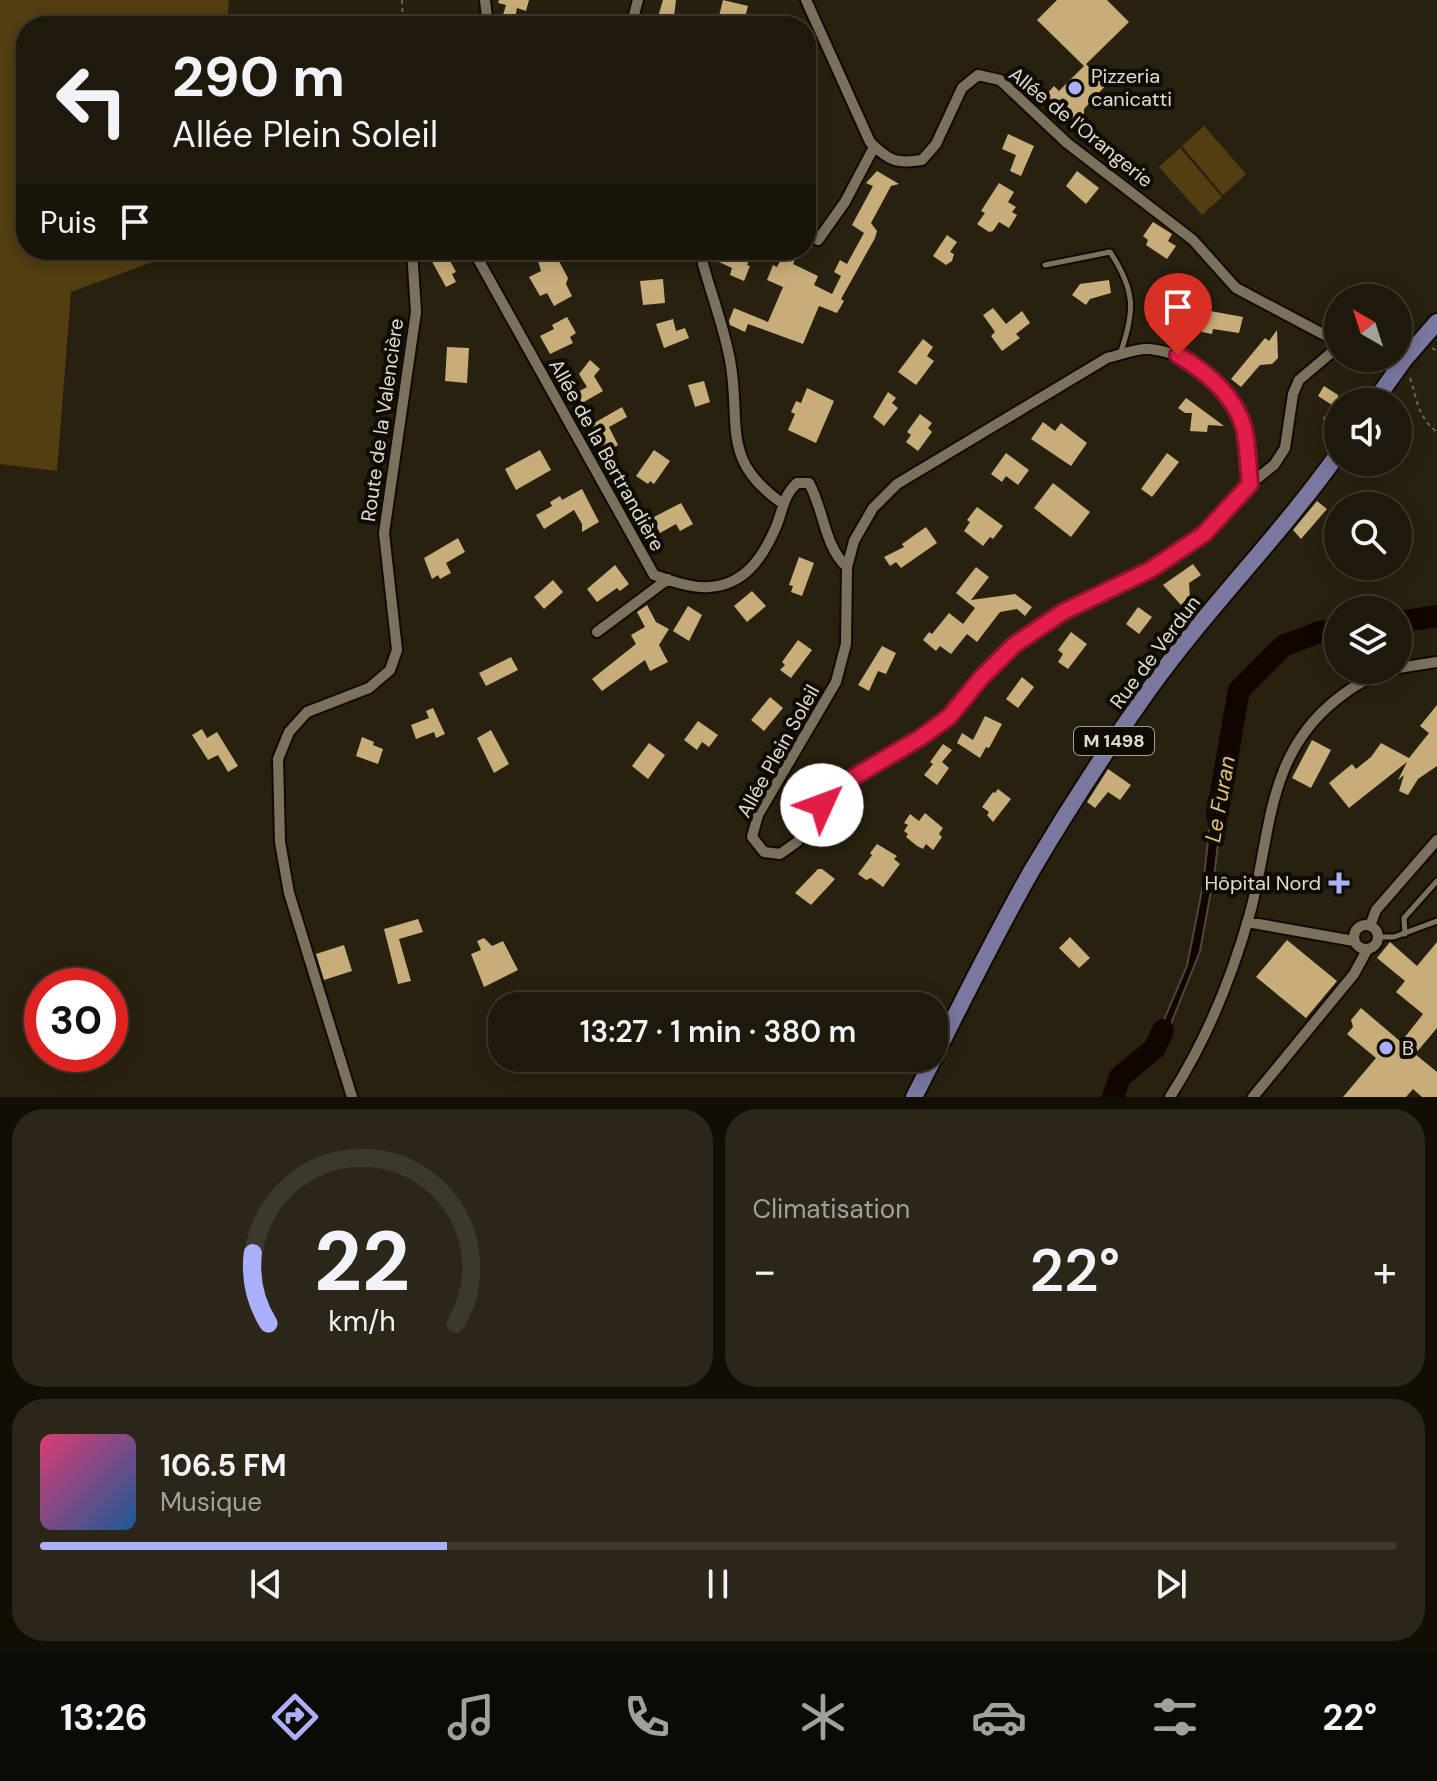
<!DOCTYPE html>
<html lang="fr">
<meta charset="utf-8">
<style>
body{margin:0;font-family:"DM Sans",sans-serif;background:#2c2619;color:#f1f3f6;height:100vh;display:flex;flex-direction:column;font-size:30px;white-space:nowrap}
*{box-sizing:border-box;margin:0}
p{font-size:26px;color:#a1a09d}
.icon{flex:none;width:44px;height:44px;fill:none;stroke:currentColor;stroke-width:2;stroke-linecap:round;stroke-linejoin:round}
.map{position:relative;height:1097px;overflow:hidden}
.sheet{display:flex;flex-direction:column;gap:12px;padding:12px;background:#110e06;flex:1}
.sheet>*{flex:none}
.top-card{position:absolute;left:16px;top:16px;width:800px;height:244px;border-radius:32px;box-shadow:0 4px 20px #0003,0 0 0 2px #3c382c;background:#1f190b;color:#f1f3f6;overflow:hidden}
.needle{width:52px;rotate:321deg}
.fabs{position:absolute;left:1324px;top:284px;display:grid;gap:16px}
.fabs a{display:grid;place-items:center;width:88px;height:88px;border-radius:50%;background:#1f190b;box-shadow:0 4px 20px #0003,0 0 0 2px #3c382c;font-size:40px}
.speed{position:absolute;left:24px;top:968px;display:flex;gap:16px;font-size:40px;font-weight:700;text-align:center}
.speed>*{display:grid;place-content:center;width:104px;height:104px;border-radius:50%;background:#1f190b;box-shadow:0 4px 20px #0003,0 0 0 2px #3c382c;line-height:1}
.speed .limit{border:12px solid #d22;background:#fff;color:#111}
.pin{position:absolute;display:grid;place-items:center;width:68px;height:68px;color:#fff;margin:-82px -34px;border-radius:50% 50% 50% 0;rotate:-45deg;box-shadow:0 0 8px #0007}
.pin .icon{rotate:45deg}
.me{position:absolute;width:88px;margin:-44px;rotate:47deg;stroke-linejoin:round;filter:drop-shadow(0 0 6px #0008)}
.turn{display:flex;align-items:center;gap:28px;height:168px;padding:0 24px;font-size:36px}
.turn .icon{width:104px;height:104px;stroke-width:2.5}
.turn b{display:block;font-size:56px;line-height:68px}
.then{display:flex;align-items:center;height:76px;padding:0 24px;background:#0003;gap:16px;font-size:30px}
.big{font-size:60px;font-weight:600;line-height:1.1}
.sheet .tile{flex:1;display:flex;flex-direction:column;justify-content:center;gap:12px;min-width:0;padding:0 28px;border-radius:32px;background:#2c2619}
.sheet .dial{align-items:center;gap:0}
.dial svg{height:208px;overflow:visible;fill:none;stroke:#3c382c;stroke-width:7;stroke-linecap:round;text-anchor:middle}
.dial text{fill:#f1f3f6;stroke:none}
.song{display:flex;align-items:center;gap:24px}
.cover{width:96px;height:96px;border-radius:12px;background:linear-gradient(135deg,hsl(340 70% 55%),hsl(210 70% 35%))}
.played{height:8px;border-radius:4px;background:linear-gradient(90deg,#aab0fb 30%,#3c382c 30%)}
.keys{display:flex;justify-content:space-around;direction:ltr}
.heat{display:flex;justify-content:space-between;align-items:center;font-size:44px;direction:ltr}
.sheet .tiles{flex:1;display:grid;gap:12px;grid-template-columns:1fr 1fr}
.tile:last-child{grid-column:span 2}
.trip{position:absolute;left:488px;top:992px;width:460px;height:80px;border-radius:32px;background:#1f190b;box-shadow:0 4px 20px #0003,0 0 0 2px #3c382c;font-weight:600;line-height:80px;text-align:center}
.tabs{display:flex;height:128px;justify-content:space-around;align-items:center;background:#0c0a04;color:#a1a09d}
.tabs .icon{width:56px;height:56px}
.tabs .selected{color:#aab0fb}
.tabs b{font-size:36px;color:#f1f3f6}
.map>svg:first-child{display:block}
.green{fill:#533e11}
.water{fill:#100500;stroke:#4e453e;stroke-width:2}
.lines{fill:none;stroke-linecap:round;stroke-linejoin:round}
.river{stroke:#100500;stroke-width:22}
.building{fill:#c7ad7a}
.lane-casing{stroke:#120a00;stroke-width:9}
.street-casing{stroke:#120a00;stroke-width:14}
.primary-casing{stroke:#120a00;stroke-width:20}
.path{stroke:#6c6556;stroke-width:2;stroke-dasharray:4 4;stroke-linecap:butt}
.lane{stroke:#7b715d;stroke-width:5}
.street{stroke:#7b715d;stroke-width:10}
.primary{stroke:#7a789f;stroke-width:16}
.route-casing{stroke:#92132f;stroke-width:20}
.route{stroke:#e11d48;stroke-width:14}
.poi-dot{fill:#aab0fb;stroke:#0f0b05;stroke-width:3}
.labels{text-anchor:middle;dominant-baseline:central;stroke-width:8;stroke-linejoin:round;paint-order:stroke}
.shield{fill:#0f0b05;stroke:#a19c92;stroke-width:2}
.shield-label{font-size:18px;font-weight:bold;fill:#e0dacf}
.poi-label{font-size:20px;fill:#e0dacf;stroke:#0f0b05;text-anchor:start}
.street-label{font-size:20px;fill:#e0dacf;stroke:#0f0b05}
.water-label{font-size:22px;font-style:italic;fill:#e9c377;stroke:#0f0b05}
</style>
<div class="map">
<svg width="1437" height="1097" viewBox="0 0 1437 1097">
<rect width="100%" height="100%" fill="#29210f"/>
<path class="green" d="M0,0h229l-2,26h-201v224h159l-114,42 -14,179 -57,-7z
M1204,126l42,48 -23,21 -41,-49z
M1180,148l42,49 -20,18 -43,-48z"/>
<path class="water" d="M1338,621v9l-72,31 -19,23 -16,45 -16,140 -15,82 -40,100 -4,6 -33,24 -8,16h-11l18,-26 27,-16 38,-89 16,-81 15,-131 17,-68 28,-33 19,-12 25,-6z"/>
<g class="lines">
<path class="river" d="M1398,622l39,-6
M1217,815l22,-125 44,-44 36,-14 19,-2
M1113,1097l7,-20 35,-29 8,-18"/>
</g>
<path class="building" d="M499,0h30l-3,11 -9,-3 -2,10 -12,-3 3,-10 -8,-2z
M663,0h13l-3,24 -16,-4z
M723,0l25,6 -3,12 -12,-3 -3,11 -13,-2z
M1057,0h50l22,22 -45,44 -47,-46z
M1086,64l20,21 -22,24v13l-6,7 -32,-34 8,-9 5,5z
M1008,134l26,12 -13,30 -11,-5 6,-16 -14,-6z
M877,171l22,13 -8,2 -20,37 6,8 -2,7 -34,61 3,2 -7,12 -18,-7 -16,38 -55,-20 -3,8 -15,-7 -1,-4 5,-13 34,14 15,-35 -16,-7 6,-15 4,2 9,-17h13l-6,14 25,12 -4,9 18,9 9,-18 -7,-4 6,-12 7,4 17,-31 -12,-8 21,-39 -7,-3z
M1077,171l22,17 -13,16 -20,-18z
M999,183l15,9 -6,10 8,5 -4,5 5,3 -8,13 -10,-6 -6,9 -4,1 -12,-8 8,-11 -4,-2z
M1153,222l19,12 -4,7 8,5 -9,13 -21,-14 2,-5 -5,-4z
M947,235l10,7 -7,10 4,2 -2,7 -6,4 -13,-9z
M438,250l5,10 5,-3 8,15 -4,2 4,8 -10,5 -17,-31z
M713,250h28l10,5 -4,10 3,1 -6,15 -14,-6 2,-7 -22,-10z
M554,252l14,26 -2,6 6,12 -18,10 -7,-13 -7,3 -11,-19 12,-6 -3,-10z
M663,279l2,24 -22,2 -3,-24z
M1109,280l2,13 -21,6 -4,6 -14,-10 8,-11z
M993,308l13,16 16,-13 8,12 -14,11 4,4 -18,13 -11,-15 4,-4 -12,-17z
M1205,310l38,7 -4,16 -26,-4 -1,5 -10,-2z
M567,317l9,16 -6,4 3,6 -23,11 -10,-18 14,-7 -2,-4z
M673,319l3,12 9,-3 4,10 -25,10 -8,-24z
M1277,330l1,28 -6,6 -12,1 -19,22 -10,-8 34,-41 4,3z
M923,339l10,8 -6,9 7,5 -18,24 -18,-13z
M447,347l22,1 -2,35 -22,-2z
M590,360l10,9 -6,7 9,15 -21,12 -6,-10 11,-6 -8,-13z
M704,381l6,21 -15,5 -7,-22z
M1324,386l14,9v25l-5,7 -10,-8 9,-14 -14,-9z
M807,388l27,13 -18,42 -28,-13 7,-16 -4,-2 5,-11 5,2z
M888,392l8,6 -4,5 6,5 -14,18 -11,-9z
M1186,398l7,5 31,23 -16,-1 -1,7 -17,-1 2,-18h-7l-7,-5z
M622,407l5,10 -18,10 9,18 -14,8 -15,-27z
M920,414l12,9 -4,5 4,4 -14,19 -12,-9 5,-7 -4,-3z
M1043,422l12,9 6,-8 26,20 -16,23 -40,-27z
M540,450l11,20 -35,20 -11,-21z
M654,450l16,11 -16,23 -4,-3 -2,3 -12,-8z
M1006,453l23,17 -11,15 -12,-9 -4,6 -11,-8z
M1167,453l12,9 -27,35 -11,-8z
M1053,483l37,29 -19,25 -37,-29z
M582,489l17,33 -17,10v-8l-8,-14 -30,19 -8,-14 16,-9 -2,-4 10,-6 2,4z
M1317,501l10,8 -26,30 -8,-9z
M681,503l12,21 -13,7 -4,-7 -16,9 -8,-15z
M977,507l26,19 -10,13 -3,-2 -7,9 -19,-15 6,-9 -3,-2z
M926,527l11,16 -36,25 -5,-6 -6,4 -6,-9 20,-10 -2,-3z
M458,538l7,14 -19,11 5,10 -11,6 -2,-4 -6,4 -8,-21z
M799,557l15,6 -12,33 -11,-4 2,-6 -4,-1z
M1193,564l8,11 -12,8 1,15 -9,7 -18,-20z
M615,565l14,19 -9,7 -3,-3 -20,14 -10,-13z
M976,567l13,10 -18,23 44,-6 17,13 -7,9 -8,-7 -17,3 -23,30 -10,-8 -16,20 -11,-8 -4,5 -13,-11 6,-8 3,2 17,-21 14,11 12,-16 -19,-15z
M553,580l10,12 -19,17 -10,-12z
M752,591l14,15 -19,16 -13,-16z
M647,605l9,17 13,7 -10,16 9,17 -18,9 -5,-11 -43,31 -10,-12 44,-35 -5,-9 14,-8 -8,-15z
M688,606l14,9 -13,26 -16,-10z
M1138,607l14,10 -13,17 -13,-10z
M1071,632l16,12 -19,25 -10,-7 5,-8 -5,-4z
M798,640l14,10 -21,28 -11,-8 5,-5 -3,-3z
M882,646l14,7 -10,21 -8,-3 -9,20 -11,-6z
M511,657l7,13 -32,16 -7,-13z
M1022,677l12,10 -16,21 -12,-9z
M770,697l13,11 -19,23 -13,-11z
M1437,705v61l-19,13 -10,16 -9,-4 5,-16 -6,5 9,-18 -58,46 -20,-25 23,-19 4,5 15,-12 10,-14 28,15 20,-25 -9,-7z
M433,708l12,26 -9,4 -2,-6 -18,7 -5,-14 18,-7 -3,-7z
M985,716l17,8 -13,24 -3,-1 -6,11 -23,-15 5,-10 11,7z
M698,721l20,14 -9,12 -7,-5 -5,8 -13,-10z
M202,729l5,9 10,-6 21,34 -10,6 -10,-17 -10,5 -16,-25z
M491,730l18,34 -15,9 -17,-35z
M362,737l12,5 -1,3 10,4 -5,15 -22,-8z
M1312,740l19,10 -20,38 -19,-10z
M649,743l16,12 -17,24 -16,-13z
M943,744l9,6 -10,12 7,6 -12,17 -13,-10 9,-11 -3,-2z
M1108,769l23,16 -11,15 -12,-8 -13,16 -8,-6z
M998,789l13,10 -18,23 -6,-7 2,-3 -7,-5 11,-15 2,1z
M925,813l18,15 -4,6 3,3 -9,13 -7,-6 -3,5 -6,-3 -11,-9 2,-3 -4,-3 4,-6 -4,-2 6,-9 9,7z
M877,844l20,12 -3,3 6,5 -17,23 -12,-9 -5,2 -8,-6 14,-19 -2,-2z
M818,869h4l13,10 -24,26 -16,-12z
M418,919l5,13 -24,7 12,42 -13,3 -14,-55z
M1070,937l20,21 -11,10 -20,-20z
M484,938l8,8 11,-5 15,29 -34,17 -13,-33 10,-4 -4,-9z
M1287,940l50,41 -31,37 -50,-41z
M1390,942l27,24 20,-24v86l-22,26 22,18v25h-15l-9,-8 -7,8h-63l33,-39 -29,-24 6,-7 -2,-7 10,-12 40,34 22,-28 -27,-22 9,-11 -28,-23z
M344,945l8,26 -28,9 -8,-26z"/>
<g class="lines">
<g class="lane-casing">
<path id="lane" d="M1045,265l65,-13c26,39 25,60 10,102
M1405,934l-1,-16 33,-37
M1378,937h16l43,-16"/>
</g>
<g class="street-casing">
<path id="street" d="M485,0l3,26
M806,0l64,142c19,19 26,22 52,18l14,-16 26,-56 16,-13 22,5 67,63 126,97 43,48 102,54
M631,26l7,-26
M818,240l27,-38 29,-55
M473,250l181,325c16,5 38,14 55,12 36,-2 54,-30 67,-60 7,-17 7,-31 21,-44h12c15,27 15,63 38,84
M703,264c9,32 21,64 27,96 12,65 -11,99 53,144
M1250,484c-2,-18 -2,-38 -6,-56 -11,-41 -53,-75 -95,-79 -13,-1 -29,6 -42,9l-210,126 -24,24 -19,33 -7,26 -1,77 -10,38 -78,133 -6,22 12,15 16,2 17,-12 25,-37 25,-24 73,-43 29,-21 32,-39 33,-33 49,-33 87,-42 54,-36 46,-50 24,-19 11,-17 8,-54 6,-14 39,-33
M597,632l71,-53
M1398,668l39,-6
M1247,922l107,19
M1354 937a12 12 0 1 1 24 0a12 12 0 1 1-24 0Z
M1370,926l6,-16 61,-70
M352,1097l-63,-204 -9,-51 -2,-83 11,-27 18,-20 62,-24 21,-18 7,-20 -13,-117 32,-221 -4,-62
M1170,1097c36,-56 62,-120 80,-184 22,-80 15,-157 87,-214 15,-12 35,-24 54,-29
M1253,1097l101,-123 13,-24"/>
</g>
<g class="primary-casing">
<path id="primary" d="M1374,402l30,-42 33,-38
M914,1097c39,-76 76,-153 118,-227 36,-61 75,-121 116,-179 59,-83 131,-154 190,-237"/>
</g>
<path class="path" d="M402,0l1,26
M1432,348l5,3
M1410,378c7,21 8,40 27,54"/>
<use href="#lane" class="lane"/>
<use href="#street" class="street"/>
<use href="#primary" class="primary"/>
</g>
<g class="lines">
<g class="route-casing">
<path id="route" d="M822,805l25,-24 73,-43 29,-21 32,-39 33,-33 49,-33 87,-42 54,-36 46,-50c-2,-18 -2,-39 -6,-56 -10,-34 -38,-56 -66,-73"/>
</g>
<use href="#route" class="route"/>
</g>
<g class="poi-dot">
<circle cx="1075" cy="88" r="8"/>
<path d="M1335 871h8v8h8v8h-8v8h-8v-8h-8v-8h8z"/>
<circle cx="1386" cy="1048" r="8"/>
</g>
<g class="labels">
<rect class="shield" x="1074" y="727" width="80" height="28" rx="6"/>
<g class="shield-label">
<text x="1114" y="741">M 1498</text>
</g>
<g class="poi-label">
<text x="1091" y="76">Pizzeria<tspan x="1091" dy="23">canicatti</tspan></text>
<text x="1321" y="883" text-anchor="end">Hôpital Nord</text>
<text x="1402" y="1048">B</text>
</g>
<g class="street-label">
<text transform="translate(1081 127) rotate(39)">Allée de l'Orangerie</text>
<text transform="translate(382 420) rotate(-82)">Route de la Valencière</text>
<text transform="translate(607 455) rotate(61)">Allée de la Bertrandière</text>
<text transform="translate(1155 652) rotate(-53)">Rue de Verdun</text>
<text transform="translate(778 751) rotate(-61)">Allée Plein Soleil</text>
</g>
<g class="water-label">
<text transform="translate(1220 799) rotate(-80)">Le Furan</text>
</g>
</g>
</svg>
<div class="fabs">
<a><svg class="needle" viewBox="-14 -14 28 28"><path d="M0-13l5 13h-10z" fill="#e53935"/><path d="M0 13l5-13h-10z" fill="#a1a09d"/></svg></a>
<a><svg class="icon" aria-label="sound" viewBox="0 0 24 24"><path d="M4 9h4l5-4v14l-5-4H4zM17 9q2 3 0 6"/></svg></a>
<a><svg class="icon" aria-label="search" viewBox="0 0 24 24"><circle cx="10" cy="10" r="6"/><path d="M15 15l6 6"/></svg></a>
<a><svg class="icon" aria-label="layers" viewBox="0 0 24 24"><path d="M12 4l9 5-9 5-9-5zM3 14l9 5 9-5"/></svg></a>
</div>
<div class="speed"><div class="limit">30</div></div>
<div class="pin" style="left:1178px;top:355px;background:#d93025"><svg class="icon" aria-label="arrive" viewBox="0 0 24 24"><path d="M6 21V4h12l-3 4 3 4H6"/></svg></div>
<svg class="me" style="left:822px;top:805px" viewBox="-20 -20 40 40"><circle r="19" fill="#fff"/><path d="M0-13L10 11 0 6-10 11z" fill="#e11d48"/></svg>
<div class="trip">13:27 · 1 min · 380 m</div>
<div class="top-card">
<div class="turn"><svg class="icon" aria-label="left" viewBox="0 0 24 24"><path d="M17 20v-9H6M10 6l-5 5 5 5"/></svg><div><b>290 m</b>Allée Plein Soleil</div></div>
<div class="then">Puis<svg class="icon" aria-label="arrive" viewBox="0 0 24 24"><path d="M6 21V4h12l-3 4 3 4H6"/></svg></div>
</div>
</div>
<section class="sheet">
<div class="tiles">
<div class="tile dial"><svg viewBox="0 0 100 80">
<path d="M14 69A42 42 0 1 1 86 69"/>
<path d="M14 69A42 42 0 0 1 8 42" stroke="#aab0fb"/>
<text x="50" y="56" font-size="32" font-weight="700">22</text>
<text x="50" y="72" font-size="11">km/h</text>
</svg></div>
<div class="tile"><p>Climatisation</p>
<div class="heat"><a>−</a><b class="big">22°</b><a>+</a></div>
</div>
<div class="tile">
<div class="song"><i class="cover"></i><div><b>106.5 FM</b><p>Musique</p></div></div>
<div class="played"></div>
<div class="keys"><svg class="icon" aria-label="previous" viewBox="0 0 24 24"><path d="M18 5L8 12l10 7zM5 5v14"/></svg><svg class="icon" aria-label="pause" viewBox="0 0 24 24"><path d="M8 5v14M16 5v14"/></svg><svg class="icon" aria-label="next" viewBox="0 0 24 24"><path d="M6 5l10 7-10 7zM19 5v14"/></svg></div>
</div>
</div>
</section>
<nav class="tabs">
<b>13:26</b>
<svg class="icon selected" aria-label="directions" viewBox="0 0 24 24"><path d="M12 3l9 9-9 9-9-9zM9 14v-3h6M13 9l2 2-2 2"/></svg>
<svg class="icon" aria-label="music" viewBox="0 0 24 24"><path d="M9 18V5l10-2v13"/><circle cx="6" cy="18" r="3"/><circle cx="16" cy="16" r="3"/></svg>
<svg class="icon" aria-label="phone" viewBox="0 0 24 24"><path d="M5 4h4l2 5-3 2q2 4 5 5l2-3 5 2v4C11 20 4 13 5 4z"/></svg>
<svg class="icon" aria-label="climate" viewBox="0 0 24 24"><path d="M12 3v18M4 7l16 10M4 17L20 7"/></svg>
<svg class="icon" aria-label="car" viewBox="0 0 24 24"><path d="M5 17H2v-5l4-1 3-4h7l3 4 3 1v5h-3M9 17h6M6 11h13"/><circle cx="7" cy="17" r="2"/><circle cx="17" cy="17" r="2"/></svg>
<svg class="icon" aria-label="filters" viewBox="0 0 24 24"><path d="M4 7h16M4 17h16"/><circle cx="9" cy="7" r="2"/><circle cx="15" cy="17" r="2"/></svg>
<b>22°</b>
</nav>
